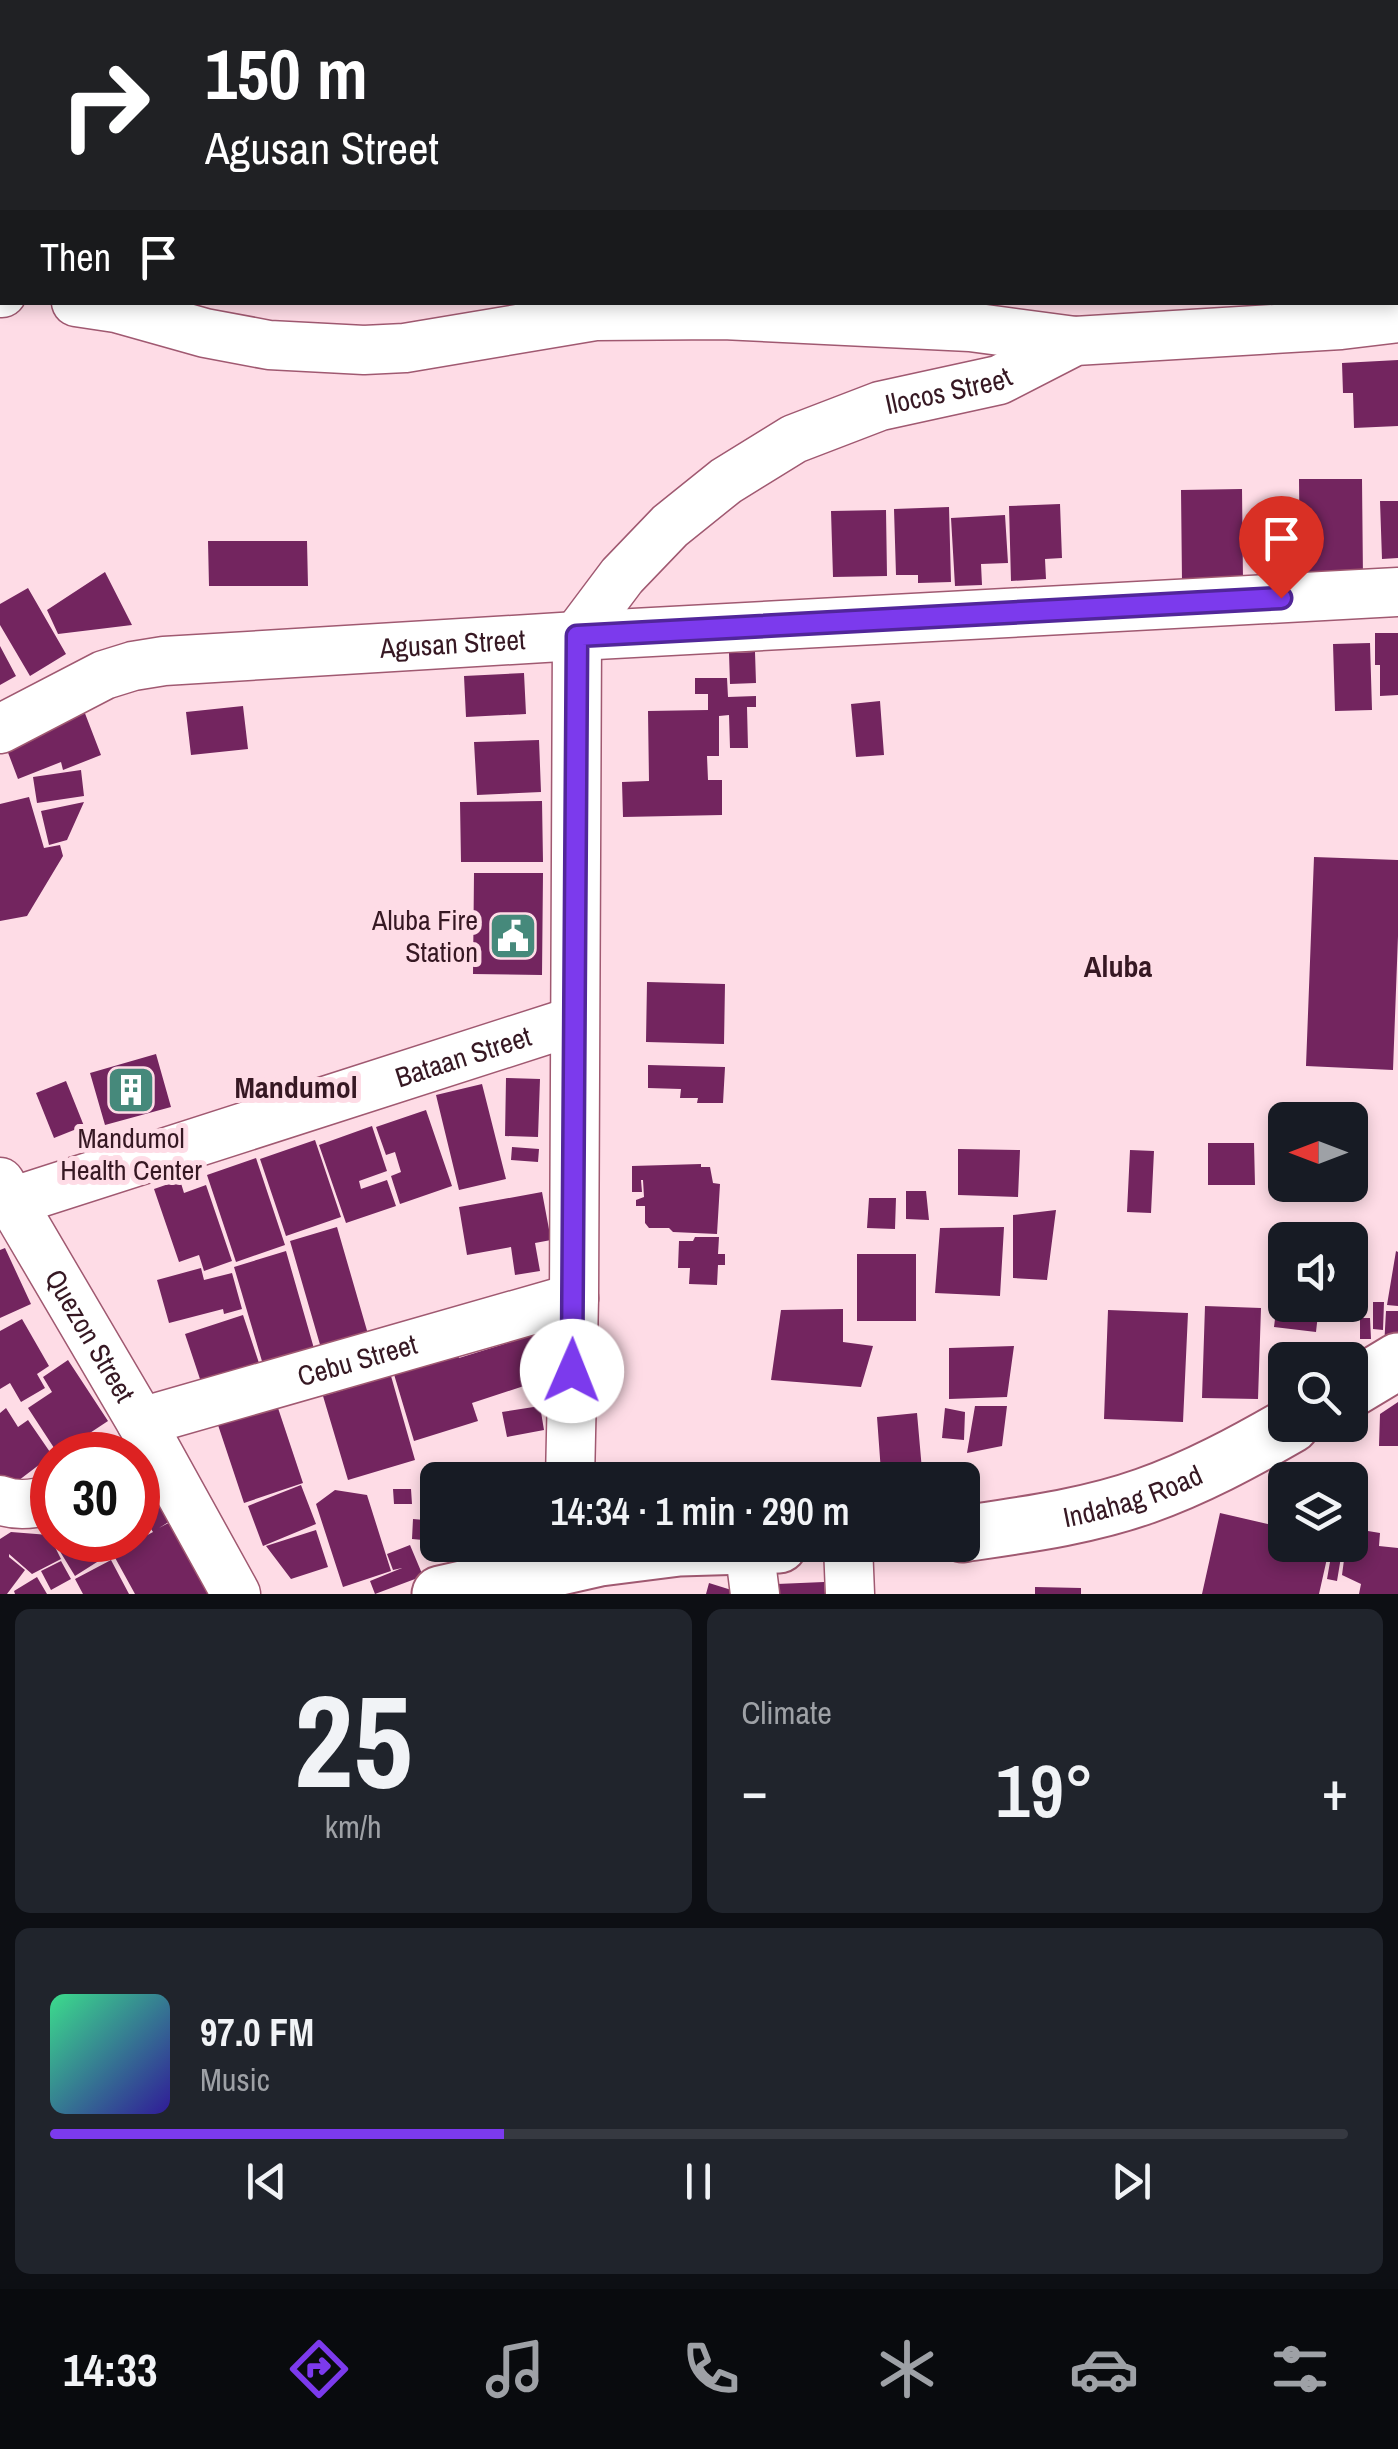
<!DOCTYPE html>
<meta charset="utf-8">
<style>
body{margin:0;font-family:"Archivo Narrow",sans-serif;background:#20242c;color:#f1f3f6;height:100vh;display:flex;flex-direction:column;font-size:38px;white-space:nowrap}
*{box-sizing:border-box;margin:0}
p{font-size:32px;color:#9ea1a6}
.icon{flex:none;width:55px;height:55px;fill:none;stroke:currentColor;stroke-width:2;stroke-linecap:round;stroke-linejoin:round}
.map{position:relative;height:1594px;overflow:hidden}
.drawer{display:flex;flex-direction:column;gap:15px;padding:15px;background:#0d0f14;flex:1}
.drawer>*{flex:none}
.guide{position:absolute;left:0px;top:0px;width:1400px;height:305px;box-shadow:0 5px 15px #0003;background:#202124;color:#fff;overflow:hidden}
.needle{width:65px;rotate:270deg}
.controls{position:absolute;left:1268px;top:1102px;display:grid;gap:20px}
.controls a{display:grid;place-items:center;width:100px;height:100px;border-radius:15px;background:#171b24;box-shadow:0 5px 15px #0003;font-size:50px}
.speed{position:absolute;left:30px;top:1432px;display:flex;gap:20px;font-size:50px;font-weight:700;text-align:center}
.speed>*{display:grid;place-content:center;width:130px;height:130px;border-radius:50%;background:#171b24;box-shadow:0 5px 15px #0003;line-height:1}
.speed .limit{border:15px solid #d22;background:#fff;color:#111}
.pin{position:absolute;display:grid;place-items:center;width:85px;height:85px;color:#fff;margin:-102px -42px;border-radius:50% 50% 50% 0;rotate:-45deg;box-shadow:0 0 10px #0007}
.pin .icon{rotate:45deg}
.me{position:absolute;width:110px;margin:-55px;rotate:1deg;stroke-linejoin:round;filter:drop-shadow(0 0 8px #0008)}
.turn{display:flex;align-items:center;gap:35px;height:210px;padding:0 40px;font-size:45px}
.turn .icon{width:130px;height:130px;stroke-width:2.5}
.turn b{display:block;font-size:70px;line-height:85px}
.then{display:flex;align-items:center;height:95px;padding:0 40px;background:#0003;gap:20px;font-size:38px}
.big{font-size:75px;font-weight:600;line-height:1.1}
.drawer .tile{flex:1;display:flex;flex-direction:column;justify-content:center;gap:15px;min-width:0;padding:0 35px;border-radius:15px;background:#20242c}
.drawer .dial{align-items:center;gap:0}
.dial b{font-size:130px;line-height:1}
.song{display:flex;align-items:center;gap:30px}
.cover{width:120px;height:120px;border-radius:15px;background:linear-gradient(135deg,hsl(150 70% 55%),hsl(250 70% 35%))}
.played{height:10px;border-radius:5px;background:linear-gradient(90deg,#7c3aed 35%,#363941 35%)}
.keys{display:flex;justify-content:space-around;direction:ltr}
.heat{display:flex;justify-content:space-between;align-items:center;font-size:55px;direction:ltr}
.drawer .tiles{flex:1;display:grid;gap:15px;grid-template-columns:1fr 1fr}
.tile:last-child{grid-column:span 2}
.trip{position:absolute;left:420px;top:1462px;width:560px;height:100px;border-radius:15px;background:#171b24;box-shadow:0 5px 15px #0003;font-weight:600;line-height:100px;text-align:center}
.tab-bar{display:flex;height:160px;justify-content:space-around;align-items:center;background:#090b0e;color:#9ea1a6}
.tab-bar .icon{width:70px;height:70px}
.tab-bar .on{color:#7c3aed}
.tab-bar b{font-size:45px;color:#f1f3f6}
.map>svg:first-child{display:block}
.building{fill:#73255f}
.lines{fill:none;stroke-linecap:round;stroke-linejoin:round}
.minor-casing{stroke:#a05971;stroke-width:51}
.major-casing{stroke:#a05971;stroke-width:59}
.minor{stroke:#fff;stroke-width:48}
.major{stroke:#fff;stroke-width:55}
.route-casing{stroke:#51269a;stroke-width:25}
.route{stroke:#7c3aed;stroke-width:18}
.labels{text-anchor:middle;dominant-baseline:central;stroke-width:10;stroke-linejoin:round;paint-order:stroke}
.street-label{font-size:28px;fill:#361823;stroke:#fedce6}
.poi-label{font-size:28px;fill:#361823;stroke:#fedce6;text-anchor:end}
.neighbourhood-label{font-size:30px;font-weight:bold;fill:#361823;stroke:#fedce6}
</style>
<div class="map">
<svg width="1398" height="1594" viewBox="0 0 1398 1594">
<rect width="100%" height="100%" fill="#fedce6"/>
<path class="building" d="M1398,360v66l-44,2 -1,-35h-10l-1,-30z
M1299,479h63l1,100h-63z
M1242,489l1,92h-61l-1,-91z
M1380,501h18v57l-16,1z
M1060,504l2,54 -17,1 1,20 -35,2 -2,-75z
M949,507l2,75 -33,1v-8h-22l-2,-66z
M886,510l1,66 -54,1 -2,-66z
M1005,515l3,48 -27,1 1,21 -27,1 -4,-68z
M208,541h99l1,45h-99z
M105,572l27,53 -74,9 -11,-24z
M28,588l38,66 -36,22 -30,-51v-21z
M1375,633h23v62l-18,1v-31h-5z
M1370,643l2,67 -37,1 -2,-67z
M0,646l16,30 -16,9z
M755,652l1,31 -26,1 -1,-31z
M524,673l2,41 -60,3 -2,-41z
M695,678h32l1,19 28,-1v11h-9l1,41h-18l-1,-33 -10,1v40h-12l1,24h14v35l-99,2 -1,-35 27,-1 -1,-70 60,-1v-16h-13z
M880,701l4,54 -28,2 -5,-53z
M81,703l20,52 -38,15 -2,-8 -43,17 -17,-45z
M243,706l5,43 -57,6 -5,-43z
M539,740l2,52 -64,3 -3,-53z
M81,770l3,26 -47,7 -4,-26z
M29,797l15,51 16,-3 3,11 -36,60 -27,5v-117z
M542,801l1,61h-82l-1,-60z
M84,802l-17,38 -18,5 -8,-34z
M1314,857l84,3v76l-5,134 -87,-4z
M474,873h69l-1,102 -69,-1z
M647,982l78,2 -1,60 -78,-2z
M156,1054l15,53 -66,18 -15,-52z
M648,1065l77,2 -2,36h-26l1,-5h-18l1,-9 -33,-1z
M506,1078l34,1 -2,58 -33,-1z
M66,1081l18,45 -30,12 -18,-45z
M482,1084l24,95 -47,11 -23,-95z
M426,1110l26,76 -52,18 -9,-28 10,-4 -6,-20 -9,3 -10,-28z
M372,1126l15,45 -28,10 2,8 26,-9 9,26 -50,17 -27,-78z
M315,1140l26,77 -55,19 -26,-77z
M1208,1143h46l1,42h-47z
M512,1147l27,2 -1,13 -27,-2z
M958,1149l62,1 -2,47 -60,-2z
M1130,1150l24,1 -3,62 -24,-1z
M256,1158l29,87 -49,17 -29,-87z
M701,1164v3h9l3,16 7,1 -3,50 -44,-2 -4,-4h-20l-4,-5v-17h-9v-6l8,-3 -1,-17h-2l1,12h-10v-26z
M180,1180l4,13 22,-8 26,76 -28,10 -5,-16 -20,7 -25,-73z
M906,1191h20l3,29 -23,-1z
M542,1192l9,48 -16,3 5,28 -25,4 -4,-28 -44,8 -8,-48z
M869,1198h27l-1,31 -28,-1z
M1056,1210l-9,70 -34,-2v-63z
M337,1227l31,107 -47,14 -31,-107z
M1004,1227l-4,69 -65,-3 5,-65z
M695,1237h24l-1,17h7v11h-7l-1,20 -28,-1 1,-16h-12l1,-27h14z
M5,1248l26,56 -31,14v-68z
M286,1251l29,101 -51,16 -30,-101z
M1396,1251l2,1v54l-11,-1z
M857,1254h59v67h-59z
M1283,1256l2,1v48h34l-3,27 -42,-5z
M201,1268l3,12 28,-7 10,36 -18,5 -1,-5 -54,14 -12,-43z
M1373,1302h11l-1,28 -10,-1z
M1205,1306l56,2 -3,91 -56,-1z
M843,1309v33l30,4 -12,41 -90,-7 10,-70z
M1108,1310l80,3 -5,109 -79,-3z
M1386,1311h12v36h-14z
M243,1315l17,51 -58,19 -17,-51z
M1360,1318h10l1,21h-11z
M22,1319l27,47 -12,8 8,14 -24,14 -11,-19 -10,6v-58z
M540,1333l18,55 -24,8 -4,-12 -58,19 6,18 -64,20 -21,-70 64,-20 2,7z
M1014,1346l-7,51 -58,2v-51z
M68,1360l40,61 -50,33 -30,-46 24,-16 -9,-15z
M391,1376l24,84 -67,20 -25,-84z
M276,1402l27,81 -59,20 -27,-81z
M1398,1402v44h-19l1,-32z
M540,1406l4,24 -37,7 -5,-25z
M975,1406h32l-5,40 -35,7z
M6,1408l12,19 10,-7 24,35 -46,35 -6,-10v-67z
M945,1408l20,4 -1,28 -22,-2z
M917,1413l5,57 -41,2 -4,-55z
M301,1485l15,39 -53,22 -15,-40z
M157,1486l18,32 -16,10 17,-9 41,75h-82l-22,-40 7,-4 -6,-10h20l-11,8 30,-16 -2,-3 -13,9v-40z
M393,1489h18l1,15h-18z
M335,1490l32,5 24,76 -48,16 -27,-83z
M1220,1513l65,15v17h45l-11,49h-117z
M413,1519l11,1 -1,20 -11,-1z
M1350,1528l30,5 -1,13 19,2v46h-39l2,-10 -19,-9 4,-30h4z
M316,1530l12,37 -37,12 -25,-33z
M11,1532l38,3 12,24 -29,15 -23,-20v3l16,13 -18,24h-7v-55z
M53,1540h57l6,10 -41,26z
M410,1545l13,31 -48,18 -5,-13 32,-13 -9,2 -6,-16z
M1333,1545h10l-6,36 -10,-2z
M111,1560l18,34h-46l-8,-15z
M61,1561l10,18 -20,11 -10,-19z
M37,1577l10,17h-32l-1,-3z
M824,1582l1,12h-47l-1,-10z
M709,1583l32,10v1h-35z
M1035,1587l46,1v6h-46z"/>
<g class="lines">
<g class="minor-casing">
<g id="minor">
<path d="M528,0l4,2"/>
<path d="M1398,121v1"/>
<path d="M0,293h2"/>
<path d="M76,302l40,6 89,25 64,12 95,5 41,-2 190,-32 128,-1 247,12 105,14"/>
<path id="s1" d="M0,729l104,-54 29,-9 31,-5 413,-25 821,-44"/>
<path id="s2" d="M0,1182l141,240 95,172"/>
<path id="s3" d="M11,1202l563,-181"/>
<path id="s4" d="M141,1422l433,-124"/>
<path id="s5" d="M570,1480l4,-182 3,-662 45,-60 48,-50 56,-45 68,-42 86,-33 119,-26 76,-39 266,-16 57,-7"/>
<path d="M0,1500c17,7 36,4 52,-1"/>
<path d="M848,1545l2,49"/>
<path d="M749,1546l6,48"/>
</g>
</g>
<g class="major-casing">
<g id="major">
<path d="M1350,1390l48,-29"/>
<path id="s6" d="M962,1534c61,-9 124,-17 183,-38 51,-18 99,-44 146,-71"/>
<path d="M440,1594l160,-36 79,-10 100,-3"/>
</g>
</g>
<use href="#minor" class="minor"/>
<use href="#major" class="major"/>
</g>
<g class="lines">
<g class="route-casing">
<path id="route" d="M572,1371l5,-735 704,-38"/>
</g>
<use href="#route" class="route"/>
</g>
<defs>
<g id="civic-square" transform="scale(2.5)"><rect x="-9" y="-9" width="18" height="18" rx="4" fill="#46897b" stroke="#fedce6"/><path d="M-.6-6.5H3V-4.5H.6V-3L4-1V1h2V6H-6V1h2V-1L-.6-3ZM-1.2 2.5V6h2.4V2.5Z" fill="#fff"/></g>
<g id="building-square" transform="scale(2.5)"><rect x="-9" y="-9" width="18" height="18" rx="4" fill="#46897b" stroke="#fedce6"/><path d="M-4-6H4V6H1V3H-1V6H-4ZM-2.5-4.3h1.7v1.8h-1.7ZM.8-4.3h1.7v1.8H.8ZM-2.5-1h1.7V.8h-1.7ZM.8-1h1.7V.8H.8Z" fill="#fff"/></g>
</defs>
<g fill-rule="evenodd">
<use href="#civic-square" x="513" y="936"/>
<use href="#building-square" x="131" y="1090"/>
</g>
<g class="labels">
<g class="street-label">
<text stroke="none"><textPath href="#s5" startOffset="1302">Ilocos Street</textPath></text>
<text stroke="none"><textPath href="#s1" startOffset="468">Agusan Street</textPath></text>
<text stroke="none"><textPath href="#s3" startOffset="475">Bataan Street</textPath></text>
<text stroke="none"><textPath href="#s2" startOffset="178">Quezon Street</textPath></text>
<text stroke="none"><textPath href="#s4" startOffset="225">Cebu Street</textPath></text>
<text stroke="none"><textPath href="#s6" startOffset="175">Indahag Road</textPath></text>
</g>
<g class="poi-label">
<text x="478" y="920">Aluba Fire<tspan x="478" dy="32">Station</tspan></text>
<text x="131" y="1138" text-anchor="middle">Mandumol<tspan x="131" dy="32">Health Center</tspan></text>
</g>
<g class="neighbourhood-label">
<text x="1118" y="966">Aluba</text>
<text x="296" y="1087">Mandumol</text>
</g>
</g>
</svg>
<div class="controls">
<a><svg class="needle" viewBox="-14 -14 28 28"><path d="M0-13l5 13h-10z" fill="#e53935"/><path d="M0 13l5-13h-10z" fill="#9ea1a6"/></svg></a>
<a><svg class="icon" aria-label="sound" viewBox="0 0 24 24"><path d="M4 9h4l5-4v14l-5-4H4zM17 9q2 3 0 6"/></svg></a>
<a><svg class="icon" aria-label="search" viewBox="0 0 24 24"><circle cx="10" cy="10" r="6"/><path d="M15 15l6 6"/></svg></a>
<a><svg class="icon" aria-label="layers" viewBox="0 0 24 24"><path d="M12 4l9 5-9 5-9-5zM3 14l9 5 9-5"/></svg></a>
</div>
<div class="speed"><div class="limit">30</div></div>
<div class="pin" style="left:1281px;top:598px;background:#d93025"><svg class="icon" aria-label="arrive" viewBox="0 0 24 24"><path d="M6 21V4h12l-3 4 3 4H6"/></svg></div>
<svg class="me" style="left:572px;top:1371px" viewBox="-20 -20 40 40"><circle r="19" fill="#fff"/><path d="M0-13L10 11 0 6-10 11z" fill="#7c3aed"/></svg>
<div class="trip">14:34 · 1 min · 290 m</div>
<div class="guide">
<div class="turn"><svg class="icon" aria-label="right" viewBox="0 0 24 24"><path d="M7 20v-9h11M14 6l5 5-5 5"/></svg><div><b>150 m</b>Agusan Street</div></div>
<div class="then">Then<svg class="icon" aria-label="arrive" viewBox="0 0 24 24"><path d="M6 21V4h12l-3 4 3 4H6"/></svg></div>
</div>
</div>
<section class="drawer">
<div class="tiles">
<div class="tile dial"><b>25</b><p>km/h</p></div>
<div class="tile"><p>Climate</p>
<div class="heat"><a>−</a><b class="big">19°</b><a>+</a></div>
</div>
<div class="tile">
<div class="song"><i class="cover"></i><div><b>97.0 FM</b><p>Music</p></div></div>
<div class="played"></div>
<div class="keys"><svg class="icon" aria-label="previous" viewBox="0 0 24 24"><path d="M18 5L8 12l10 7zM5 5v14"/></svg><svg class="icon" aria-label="pause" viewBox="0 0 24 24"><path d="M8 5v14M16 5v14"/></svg><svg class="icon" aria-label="next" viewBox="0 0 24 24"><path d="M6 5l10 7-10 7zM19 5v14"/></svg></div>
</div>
</div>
</section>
<nav class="tab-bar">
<b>14:33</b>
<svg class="icon on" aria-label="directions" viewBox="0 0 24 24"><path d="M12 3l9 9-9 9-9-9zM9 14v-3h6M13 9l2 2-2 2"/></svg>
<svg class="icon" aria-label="music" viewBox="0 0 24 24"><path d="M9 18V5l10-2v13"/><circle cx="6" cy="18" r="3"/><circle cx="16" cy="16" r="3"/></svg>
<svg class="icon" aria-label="phone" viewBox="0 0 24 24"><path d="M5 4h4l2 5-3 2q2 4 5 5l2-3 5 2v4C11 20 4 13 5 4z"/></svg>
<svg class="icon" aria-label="climate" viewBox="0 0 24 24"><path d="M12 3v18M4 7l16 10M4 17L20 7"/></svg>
<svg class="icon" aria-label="car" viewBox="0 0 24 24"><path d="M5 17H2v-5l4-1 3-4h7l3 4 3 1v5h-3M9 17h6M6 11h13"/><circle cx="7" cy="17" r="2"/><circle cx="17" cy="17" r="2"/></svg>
<svg class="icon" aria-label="filters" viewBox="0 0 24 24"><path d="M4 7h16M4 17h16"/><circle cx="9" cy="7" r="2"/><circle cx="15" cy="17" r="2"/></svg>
</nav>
